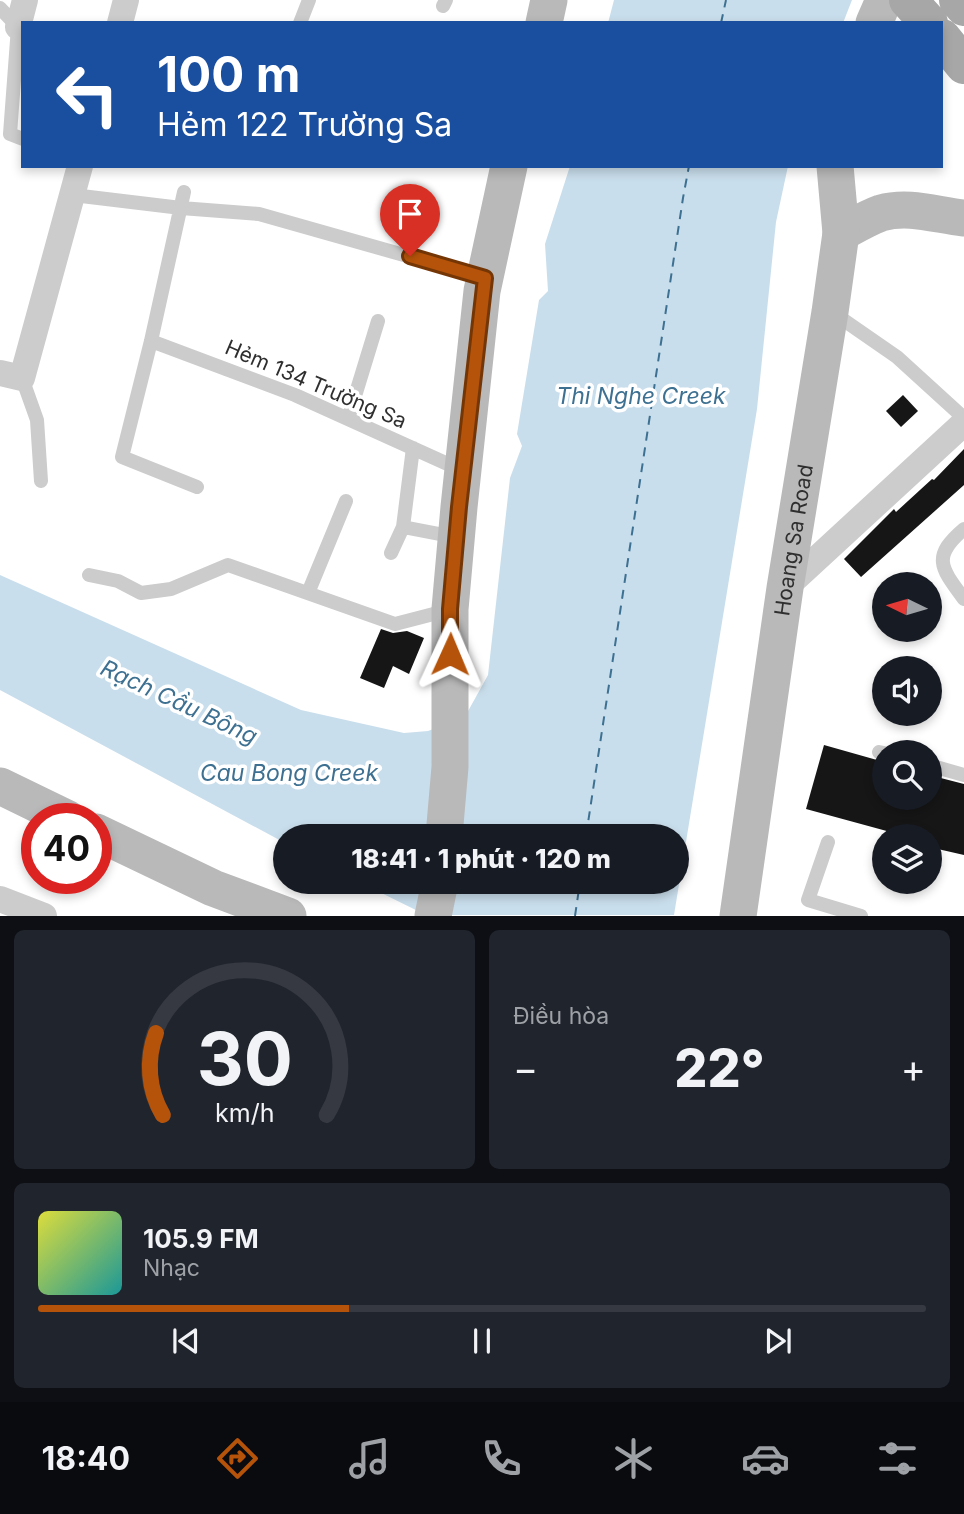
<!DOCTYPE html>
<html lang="vi">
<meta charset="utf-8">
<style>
body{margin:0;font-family:Inter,sans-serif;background:#20242c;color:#f1f3f6;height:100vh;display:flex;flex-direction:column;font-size:26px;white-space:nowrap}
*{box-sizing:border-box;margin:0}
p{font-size:23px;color:#9ea1a6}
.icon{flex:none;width:38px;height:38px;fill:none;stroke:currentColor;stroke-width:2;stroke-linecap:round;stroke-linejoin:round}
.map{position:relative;height:916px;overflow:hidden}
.panel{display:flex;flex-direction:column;gap:14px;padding:14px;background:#0d0f14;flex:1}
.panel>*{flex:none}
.top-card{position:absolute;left:21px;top:21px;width:922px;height:147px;border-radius:0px;box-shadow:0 4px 10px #0003;background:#1a4fa0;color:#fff;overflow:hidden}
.needle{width:46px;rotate:275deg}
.fabs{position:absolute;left:872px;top:572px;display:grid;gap:14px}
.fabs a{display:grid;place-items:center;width:70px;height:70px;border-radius:50%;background:#171b24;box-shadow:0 4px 10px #0003;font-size:35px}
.speed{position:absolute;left:21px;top:803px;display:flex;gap:14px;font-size:35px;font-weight:700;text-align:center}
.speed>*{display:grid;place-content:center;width:91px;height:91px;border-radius:50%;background:#171b24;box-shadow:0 4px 10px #0003;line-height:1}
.speed .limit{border:10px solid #d22;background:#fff;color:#111}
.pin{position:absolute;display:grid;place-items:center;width:60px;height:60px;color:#fff;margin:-72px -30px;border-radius:50% 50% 50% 0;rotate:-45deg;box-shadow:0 0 7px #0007}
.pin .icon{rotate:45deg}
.me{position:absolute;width:77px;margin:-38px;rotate:1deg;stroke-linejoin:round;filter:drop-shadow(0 0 5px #0008)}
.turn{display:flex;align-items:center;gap:24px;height:147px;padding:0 21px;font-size:32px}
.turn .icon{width:91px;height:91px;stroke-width:2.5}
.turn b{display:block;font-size:49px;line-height:60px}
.big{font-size:52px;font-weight:800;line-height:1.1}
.panel .card{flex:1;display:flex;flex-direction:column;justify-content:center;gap:10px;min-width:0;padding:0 24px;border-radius:10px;background:#20242c}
.panel .dial{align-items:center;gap:0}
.dial svg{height:182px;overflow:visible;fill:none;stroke:#363941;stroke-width:7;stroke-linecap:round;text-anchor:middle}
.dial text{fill:#f1f3f6;stroke:none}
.song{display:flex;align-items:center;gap:21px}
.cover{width:84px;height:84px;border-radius:10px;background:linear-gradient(135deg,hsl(60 70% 55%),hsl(180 70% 35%))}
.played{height:7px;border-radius:4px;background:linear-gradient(90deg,#b45309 35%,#363941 35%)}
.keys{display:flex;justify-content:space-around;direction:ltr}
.heat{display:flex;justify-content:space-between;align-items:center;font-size:38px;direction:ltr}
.panel .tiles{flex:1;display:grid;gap:14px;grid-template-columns:1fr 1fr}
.card:last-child{grid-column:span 2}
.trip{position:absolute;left:273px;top:824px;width:416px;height:70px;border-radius:35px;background:#171b24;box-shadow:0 4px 10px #0003;font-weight:800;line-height:70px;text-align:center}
.dock{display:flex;height:112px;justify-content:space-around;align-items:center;background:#090b0e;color:#9ea1a6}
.dock .icon{width:49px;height:49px}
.dock .current{color:#b45309}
.dock b{font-size:32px;color:#f1f3f6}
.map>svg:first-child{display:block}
.water{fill:#c9deec}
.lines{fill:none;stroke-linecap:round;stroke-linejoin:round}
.ferry{stroke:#3d7091;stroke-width:2;stroke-dasharray:9 7;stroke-linecap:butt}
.building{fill:#161616}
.lane{stroke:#ccc;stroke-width:14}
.street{stroke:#ccc;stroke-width:26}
.secondary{stroke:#b9b9b9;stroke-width:37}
.primary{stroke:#a7a7a7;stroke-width:38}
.route-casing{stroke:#753606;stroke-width:18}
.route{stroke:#b45309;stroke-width:12}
.labels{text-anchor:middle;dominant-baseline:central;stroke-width:7;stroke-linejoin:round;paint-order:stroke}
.street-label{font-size:21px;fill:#2f2f2f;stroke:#fff}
.water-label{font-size:23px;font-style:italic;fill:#3d7091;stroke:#fff}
</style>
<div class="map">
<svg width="964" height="916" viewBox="0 0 964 916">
<rect width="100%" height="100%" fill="#fff"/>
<path class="water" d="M614,0h238l-9,23h-235z
M570,166h218l-12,56 -19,187 -83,506h-248l-67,-33h318v-46h-392v7l-285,-153v-115l301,135 103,23 24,-2 29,-11 10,-7 21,-38 22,-197 12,-32 -5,-12 22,-134 9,-9 -3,-47z"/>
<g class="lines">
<path class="ferry" d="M721,23l5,-23
M586,836l97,-638 6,-32
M575,916l5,-34"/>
</g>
<path class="building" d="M903,395l15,16 -17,16 -15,-16z
M964,449v36l-103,92 -17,-18 50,-50 2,3 36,-33 2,1z
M381,629l12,4 14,-2 17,7 -15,36 -16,-8 -9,22 -24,-10z
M824,745l60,17v36h45v-23l35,9v71l-35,-8v-11h-24l-99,-27z"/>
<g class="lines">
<path class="lane" d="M443,6l3,-6
M0,8l18,19 -8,107 13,5
M300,23l9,-23
M184,192l-33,149 -29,116 75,30
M73,195l108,13 78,6 226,64
M832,312l65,45 67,61
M151,341l144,54 166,75
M22,378l15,42 4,61
M348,419l30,-98
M413,448l-10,79 52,10
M964,529c-33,28 -23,39 0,70
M391,553l12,-26
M89,575l29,6 23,12 30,-4 57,-24 167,59 54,-14
M308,593l38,-92
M879,752l5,1
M929,765l35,10
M828,842l-20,58 53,16"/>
<path class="street" d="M120,23l6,-23
M18,27l7,-27
M0,373l22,5 58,-212
M785,588l179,-165
M0,899l44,17"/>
<g class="secondary">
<path d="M544,23l5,-23"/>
<path d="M874,23l10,-23"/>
<path d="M841,233c13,-7 26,-15 40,-20 28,-8 55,2 83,5"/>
<path d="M0,786l68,33"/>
<path d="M96,832l117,56 75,28"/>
<path d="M444,836l6,-69v-158l9,-102 23,-216 27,-125"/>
<path d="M433,916l7,-34"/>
<path id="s1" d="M738,916l47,-328 45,-276 11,-79 -6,-67"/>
</g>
<path class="primary" d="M908,0l21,23
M958,0l6,7
M942,38l22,27"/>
</g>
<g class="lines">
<g class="route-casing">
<path id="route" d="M410,256l75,22 -26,229 -9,102v45"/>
</g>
<use href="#route" class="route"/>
</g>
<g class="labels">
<g class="street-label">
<text transform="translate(316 384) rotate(23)">Hẻm 134 Trường Sa</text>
<text stroke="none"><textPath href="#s1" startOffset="380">Hoang Sa Road</textPath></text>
</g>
<g class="water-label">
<text x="641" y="396">Thi Nghe Creek</text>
<text transform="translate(179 702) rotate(25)">Rạch Cầu Bông</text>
<text x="289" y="773">Cau Bong Creek</text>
</g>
</g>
</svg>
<div class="fabs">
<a><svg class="needle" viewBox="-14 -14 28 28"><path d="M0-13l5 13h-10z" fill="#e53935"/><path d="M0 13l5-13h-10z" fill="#9ea1a6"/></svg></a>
<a><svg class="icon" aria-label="sound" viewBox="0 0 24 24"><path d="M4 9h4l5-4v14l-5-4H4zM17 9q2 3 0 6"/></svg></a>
<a><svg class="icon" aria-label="search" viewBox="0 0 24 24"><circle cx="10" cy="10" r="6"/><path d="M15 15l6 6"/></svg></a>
<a><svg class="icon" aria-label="layers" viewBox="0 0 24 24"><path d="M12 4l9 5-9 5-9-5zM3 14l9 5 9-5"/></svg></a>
</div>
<div class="speed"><div class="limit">40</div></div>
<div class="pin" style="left:410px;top:256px;background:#d93025"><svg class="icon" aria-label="arrive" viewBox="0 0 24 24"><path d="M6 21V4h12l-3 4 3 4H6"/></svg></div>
<svg class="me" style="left:450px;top:654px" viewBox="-20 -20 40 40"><path d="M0-17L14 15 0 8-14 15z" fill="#b45309" stroke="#fff" stroke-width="4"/></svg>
<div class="trip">18:41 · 1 phút · 120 m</div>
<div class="top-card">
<div class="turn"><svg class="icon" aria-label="left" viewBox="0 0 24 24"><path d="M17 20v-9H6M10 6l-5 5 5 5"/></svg><div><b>100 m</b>Hẻm 122 Trường Sa</div></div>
</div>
</div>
<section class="panel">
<div class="tiles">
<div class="card dial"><svg viewBox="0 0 100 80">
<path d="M14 69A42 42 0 1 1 86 69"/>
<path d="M14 69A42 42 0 0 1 11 33" stroke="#b45309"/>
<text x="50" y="56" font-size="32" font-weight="700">30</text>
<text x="50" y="72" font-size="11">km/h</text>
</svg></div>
<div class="card"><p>Điều hòa</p>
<div class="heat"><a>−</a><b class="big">22°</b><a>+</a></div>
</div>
<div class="card">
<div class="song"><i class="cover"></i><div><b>105.9 FM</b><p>Nhạc</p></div></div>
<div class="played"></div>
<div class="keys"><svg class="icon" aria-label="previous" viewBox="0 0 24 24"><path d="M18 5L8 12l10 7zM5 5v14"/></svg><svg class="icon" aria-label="pause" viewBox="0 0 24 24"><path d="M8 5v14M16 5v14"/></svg><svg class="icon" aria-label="next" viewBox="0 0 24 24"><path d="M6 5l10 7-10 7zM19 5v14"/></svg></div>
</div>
</div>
</section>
<nav class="dock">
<b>18:40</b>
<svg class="icon current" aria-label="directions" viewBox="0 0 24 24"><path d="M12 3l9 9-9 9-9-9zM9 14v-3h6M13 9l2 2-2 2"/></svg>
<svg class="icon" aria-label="music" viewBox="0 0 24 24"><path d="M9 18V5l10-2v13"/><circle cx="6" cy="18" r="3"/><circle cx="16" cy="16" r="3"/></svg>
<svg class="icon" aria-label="phone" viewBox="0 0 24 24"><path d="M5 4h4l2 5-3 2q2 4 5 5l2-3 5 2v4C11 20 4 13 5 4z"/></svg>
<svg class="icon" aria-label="climate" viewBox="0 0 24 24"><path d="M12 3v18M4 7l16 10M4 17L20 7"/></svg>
<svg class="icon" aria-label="car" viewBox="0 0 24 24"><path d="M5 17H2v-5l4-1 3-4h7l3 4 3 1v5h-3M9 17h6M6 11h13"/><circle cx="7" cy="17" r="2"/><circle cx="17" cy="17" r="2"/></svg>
<svg class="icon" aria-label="filters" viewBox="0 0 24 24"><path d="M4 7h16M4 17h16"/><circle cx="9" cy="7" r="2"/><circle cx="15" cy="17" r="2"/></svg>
</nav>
